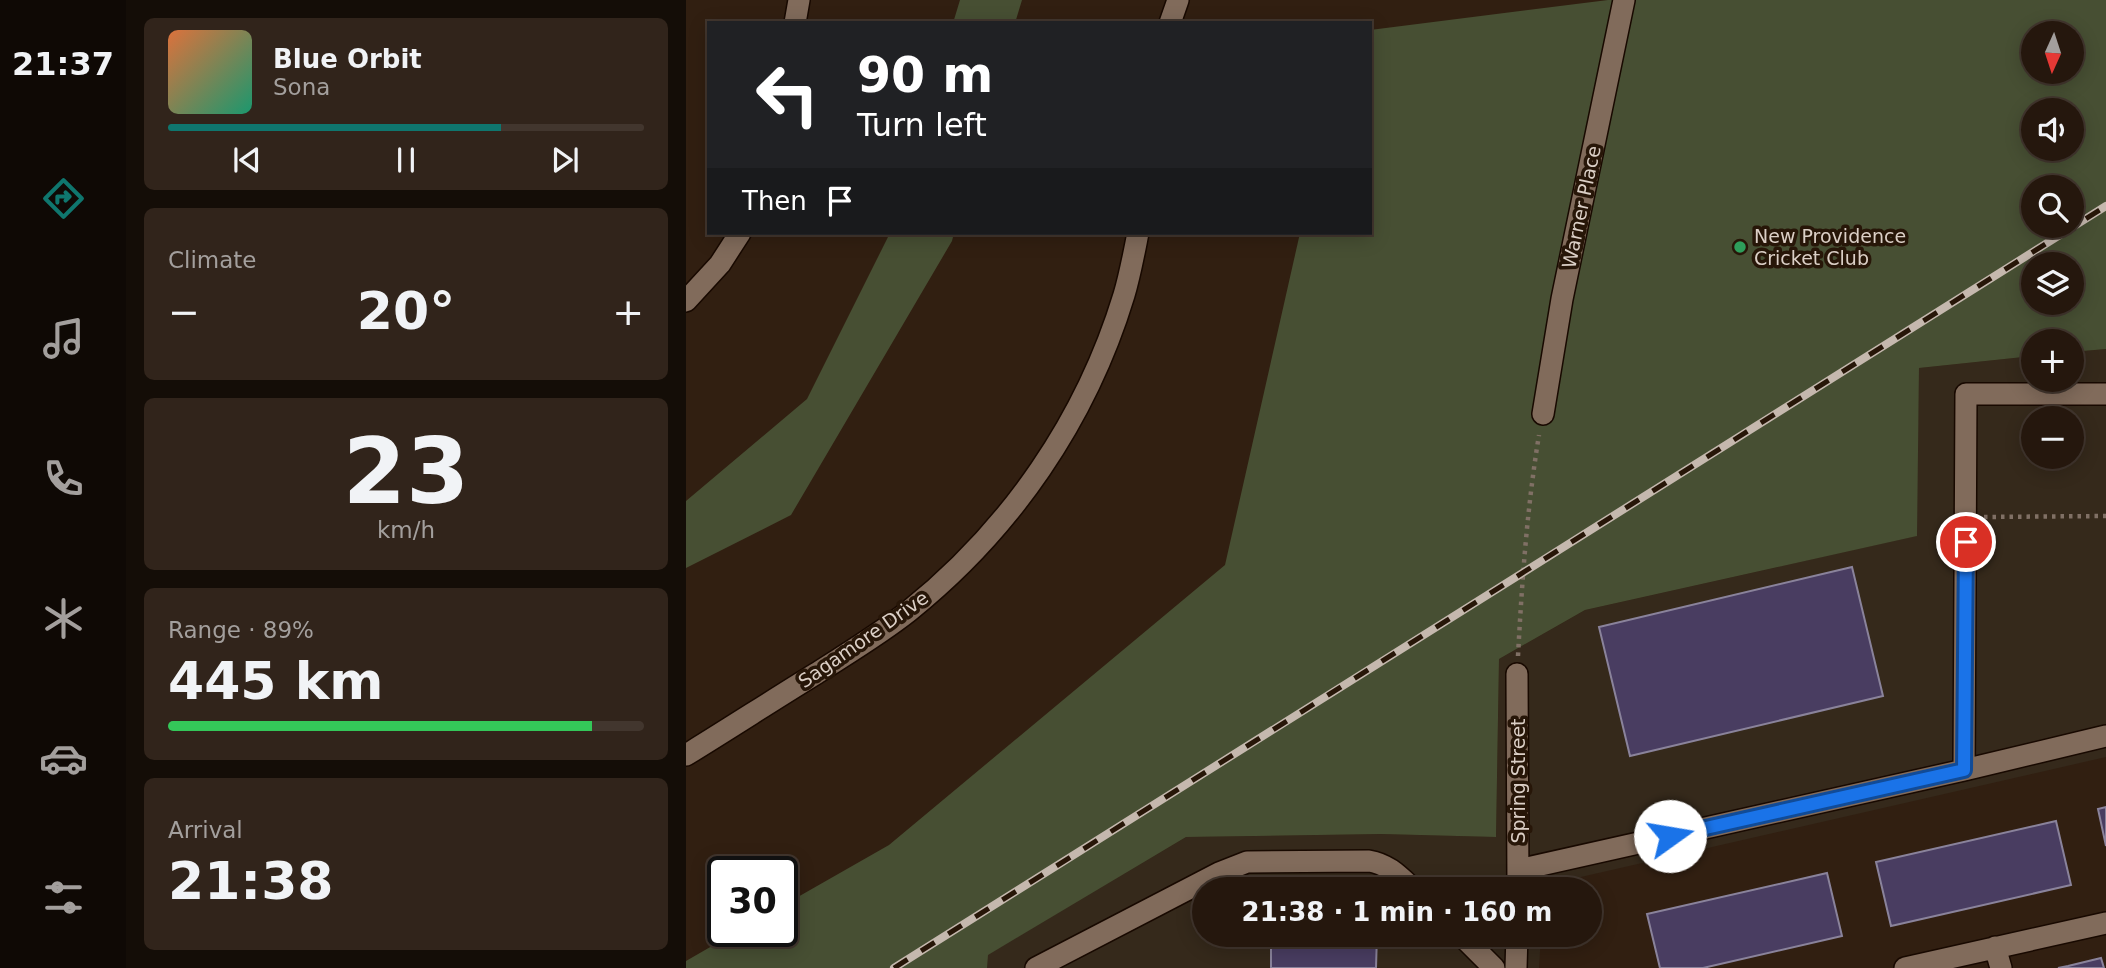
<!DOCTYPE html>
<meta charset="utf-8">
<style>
body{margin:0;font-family:"DejaVu Sans",sans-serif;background:#31241b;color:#f1f3f6;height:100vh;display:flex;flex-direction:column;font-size:26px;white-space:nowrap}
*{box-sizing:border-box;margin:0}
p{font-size:23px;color:#a39f9d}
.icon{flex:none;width:38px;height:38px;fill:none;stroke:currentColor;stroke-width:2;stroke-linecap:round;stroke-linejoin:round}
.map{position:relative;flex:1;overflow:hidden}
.details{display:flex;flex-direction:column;gap:18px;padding:18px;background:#140d07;width:560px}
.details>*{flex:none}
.hud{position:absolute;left:21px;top:21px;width:665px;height:214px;border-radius:0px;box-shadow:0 4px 18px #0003,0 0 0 2px #42362e;background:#202124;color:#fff;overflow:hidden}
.needle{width:46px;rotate:183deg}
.tools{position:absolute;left:1335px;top:21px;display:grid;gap:14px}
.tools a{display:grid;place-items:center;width:63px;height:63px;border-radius:50%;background:#25170d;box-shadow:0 4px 18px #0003,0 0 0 2px #42362e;font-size:35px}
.speed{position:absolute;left:21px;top:856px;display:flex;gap:14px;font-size:35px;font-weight:700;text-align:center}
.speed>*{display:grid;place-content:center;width:91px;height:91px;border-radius:50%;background:#25170d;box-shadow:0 4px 18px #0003,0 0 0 2px #42362e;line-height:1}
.speed .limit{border:4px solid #111;border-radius:10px;background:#fff;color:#111}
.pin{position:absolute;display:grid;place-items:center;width:60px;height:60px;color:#fff;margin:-30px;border:4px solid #fff;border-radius:50%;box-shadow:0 2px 7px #0007}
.me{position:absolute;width:77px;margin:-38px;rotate:77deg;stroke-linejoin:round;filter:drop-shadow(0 0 5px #0008)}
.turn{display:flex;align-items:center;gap:24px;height:147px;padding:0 35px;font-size:32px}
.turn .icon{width:91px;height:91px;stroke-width:2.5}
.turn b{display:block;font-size:49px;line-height:60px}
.then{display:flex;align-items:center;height:66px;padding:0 35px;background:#0003;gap:14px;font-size:26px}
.big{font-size:52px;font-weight:700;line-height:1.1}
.details .tile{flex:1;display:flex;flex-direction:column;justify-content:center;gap:10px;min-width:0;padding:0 24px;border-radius:10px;background:#31241b}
.details .dial{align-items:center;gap:0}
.dial b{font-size:91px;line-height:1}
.song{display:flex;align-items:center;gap:21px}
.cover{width:84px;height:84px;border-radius:10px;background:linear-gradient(135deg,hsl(20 70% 55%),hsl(160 70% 35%))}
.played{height:7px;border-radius:4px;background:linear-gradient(90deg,#0f766e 70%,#42362e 70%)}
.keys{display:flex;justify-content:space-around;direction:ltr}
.heat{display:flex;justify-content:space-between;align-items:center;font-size:38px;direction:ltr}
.charge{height:10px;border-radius:5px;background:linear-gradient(90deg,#34c759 89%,#42362e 0)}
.trip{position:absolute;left:506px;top:877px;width:410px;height:70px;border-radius:35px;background:#25170d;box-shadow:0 4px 18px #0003,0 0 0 2px #42362e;font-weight:700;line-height:70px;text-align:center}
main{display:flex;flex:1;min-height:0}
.menu{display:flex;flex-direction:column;width:126px;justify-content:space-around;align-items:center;background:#0f0905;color:#a39f9d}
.menu .icon{width:49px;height:49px}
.menu .active{color:#0f766e}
.menu b{font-size:32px;color:#f1f3f6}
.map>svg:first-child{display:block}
.industrial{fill:#35291b;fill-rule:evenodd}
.green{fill:#474f33;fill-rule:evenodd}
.building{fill:#493d61;stroke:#8a839b;stroke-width:2}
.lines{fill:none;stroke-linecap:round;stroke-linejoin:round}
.minor-casing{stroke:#180900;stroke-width:24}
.path{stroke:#807065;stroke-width:4.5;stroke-dasharray:3.5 5;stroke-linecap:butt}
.minor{stroke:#816b5b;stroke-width:21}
.rail-casing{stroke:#c5b8ae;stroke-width:8}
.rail{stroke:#271608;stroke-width:5;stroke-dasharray:16;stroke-linecap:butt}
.route-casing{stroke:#114b97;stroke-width:18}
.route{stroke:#1a73e8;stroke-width:12}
.leisure-dot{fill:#2e9e5b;stroke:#271608;stroke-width:2.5}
.labels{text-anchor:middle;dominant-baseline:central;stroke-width:7;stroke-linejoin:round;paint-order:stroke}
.street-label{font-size:19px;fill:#dbcfc6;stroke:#271608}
.poi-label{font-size:19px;fill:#dbcfc6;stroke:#271608;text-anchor:start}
</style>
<main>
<nav class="menu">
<b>21:37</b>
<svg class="icon active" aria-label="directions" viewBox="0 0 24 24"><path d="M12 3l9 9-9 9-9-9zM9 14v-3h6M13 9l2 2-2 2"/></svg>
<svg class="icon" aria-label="music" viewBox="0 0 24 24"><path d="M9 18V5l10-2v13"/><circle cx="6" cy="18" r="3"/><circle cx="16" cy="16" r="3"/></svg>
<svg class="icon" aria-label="phone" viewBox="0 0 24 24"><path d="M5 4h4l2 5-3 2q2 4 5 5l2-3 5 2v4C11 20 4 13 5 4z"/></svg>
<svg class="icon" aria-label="climate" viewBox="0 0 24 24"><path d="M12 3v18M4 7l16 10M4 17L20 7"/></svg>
<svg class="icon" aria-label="car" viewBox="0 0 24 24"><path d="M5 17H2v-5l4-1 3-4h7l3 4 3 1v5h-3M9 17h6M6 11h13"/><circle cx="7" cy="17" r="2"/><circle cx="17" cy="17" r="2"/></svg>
<svg class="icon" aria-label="filters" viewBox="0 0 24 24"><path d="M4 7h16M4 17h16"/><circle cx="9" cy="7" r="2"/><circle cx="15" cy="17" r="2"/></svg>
</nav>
<section class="details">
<div class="tile">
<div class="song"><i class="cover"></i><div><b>Blue Orbit</b><p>Sona</p></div></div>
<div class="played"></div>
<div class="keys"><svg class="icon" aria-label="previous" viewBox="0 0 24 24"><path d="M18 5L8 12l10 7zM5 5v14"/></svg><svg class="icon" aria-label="pause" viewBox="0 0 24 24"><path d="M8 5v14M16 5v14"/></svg><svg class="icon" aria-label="next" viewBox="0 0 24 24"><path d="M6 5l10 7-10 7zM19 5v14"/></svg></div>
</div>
<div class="tile"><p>Climate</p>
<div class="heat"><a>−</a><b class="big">20°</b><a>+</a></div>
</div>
<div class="tile dial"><b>23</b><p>km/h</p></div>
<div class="tile"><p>Range · 89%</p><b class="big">445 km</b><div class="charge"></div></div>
<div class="tile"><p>Arrival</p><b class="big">21:38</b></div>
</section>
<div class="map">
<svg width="1420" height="968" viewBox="0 0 1420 968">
<rect width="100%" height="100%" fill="#311f11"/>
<path class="industrial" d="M1420,349v408l-547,125 -15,5v2h-340v45l337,1 -2,33h-552v-13l199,-118 195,-3 115,3 3,-178 86,-49 331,-74 3,-168 114,-12 1,24h38v-28zM1348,418h38v39h-38z"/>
<path class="green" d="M274,0h62l-7,23h-62z
M922,0h498v349l-34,3v-11h-38l-1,15 -114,12 -2,168 -332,74 -86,49 -3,178 -115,-3 -195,3 -198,118 -1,13h-301v-7l52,-30h44v-25l107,-61 336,-280 75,-332h70v-203zM1348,33h38v39h-38zM1348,110h38v39h-38zM1348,187h38v39h-38zM1348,264h38v39h-38z
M204,233h64l-2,8 -161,274 -105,53v-67l121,-102z"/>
<path class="building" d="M1166,567l31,129 -253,60 -31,-129z
M1420,807v39l-8,-37z
M1370,821l15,64 -180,41 -15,-64z
M1141,873l15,63 -139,32h-43l-13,-54z
M585,886l106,1v2h-106z
M585,934h106l-1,34h-105z
M1415,958l3,10h-46l10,-2z"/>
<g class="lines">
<g class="minor-casing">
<path id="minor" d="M109,23l4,-23
M484,23l8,-23
M0,301l34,-37 20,-31
M857,414l19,-115 62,-299
M831,674l1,215
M0,755c44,-27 87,-55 131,-82 31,-20 63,-39 92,-62 102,-82 177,-191 215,-316 6,-20 10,-42 14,-62
M1278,770l2,-376h140
M832,870l446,-100 142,-34
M774,934l34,34
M1309,947l6,21
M350,968l183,-95 28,-11 122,-1c19,3 30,15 44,28
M830,968l1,-34
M1219,968l201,-45"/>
</g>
<path class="path" d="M1298,517l122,-1
M832,656c4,-75 9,-148 21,-221"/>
<use href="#minor" class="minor"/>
<g class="rail-casing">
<path id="rail" d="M208,968l1212,-762"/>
</g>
<use href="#rail" class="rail"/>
</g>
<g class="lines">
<g class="route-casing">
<path id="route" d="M984,836l294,-66 2,-228"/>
</g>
<use href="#route" class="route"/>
</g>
<circle class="leisure-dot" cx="1054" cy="247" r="7"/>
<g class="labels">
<g class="street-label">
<text transform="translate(895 207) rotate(-78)">Warner Place</text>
<text transform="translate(177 639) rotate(-35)">Sagamore Drive</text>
<text transform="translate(832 781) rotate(-90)">Spring Street</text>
</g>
<g class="poi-label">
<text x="1068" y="236">New Providence<tspan x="1068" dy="22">Cricket Club</tspan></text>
</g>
</g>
</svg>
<div class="tools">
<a><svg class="needle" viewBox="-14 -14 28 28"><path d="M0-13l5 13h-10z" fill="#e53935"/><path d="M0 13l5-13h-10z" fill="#a39f9d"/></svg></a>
<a><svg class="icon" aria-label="sound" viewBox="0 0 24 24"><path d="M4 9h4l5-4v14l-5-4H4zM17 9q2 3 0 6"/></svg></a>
<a><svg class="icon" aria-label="search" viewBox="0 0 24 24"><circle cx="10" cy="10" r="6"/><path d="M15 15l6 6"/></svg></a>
<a><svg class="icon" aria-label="layers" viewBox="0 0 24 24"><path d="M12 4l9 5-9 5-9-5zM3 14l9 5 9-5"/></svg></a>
<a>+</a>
<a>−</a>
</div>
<div class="speed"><div class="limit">30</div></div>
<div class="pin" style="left:1280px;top:542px;background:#d93025"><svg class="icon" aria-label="arrive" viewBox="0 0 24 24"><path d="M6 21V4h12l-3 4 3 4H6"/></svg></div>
<svg class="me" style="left:984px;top:836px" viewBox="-20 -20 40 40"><circle r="19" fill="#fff"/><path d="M0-13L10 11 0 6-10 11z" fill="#1a73e8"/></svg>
<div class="trip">21:38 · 1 min · 160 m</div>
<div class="hud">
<div class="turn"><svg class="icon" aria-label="left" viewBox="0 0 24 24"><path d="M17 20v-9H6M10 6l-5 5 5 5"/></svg><div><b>90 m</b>Turn left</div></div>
<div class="then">Then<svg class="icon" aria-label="arrive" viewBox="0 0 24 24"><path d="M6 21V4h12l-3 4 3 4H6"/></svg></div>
</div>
</div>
</main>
